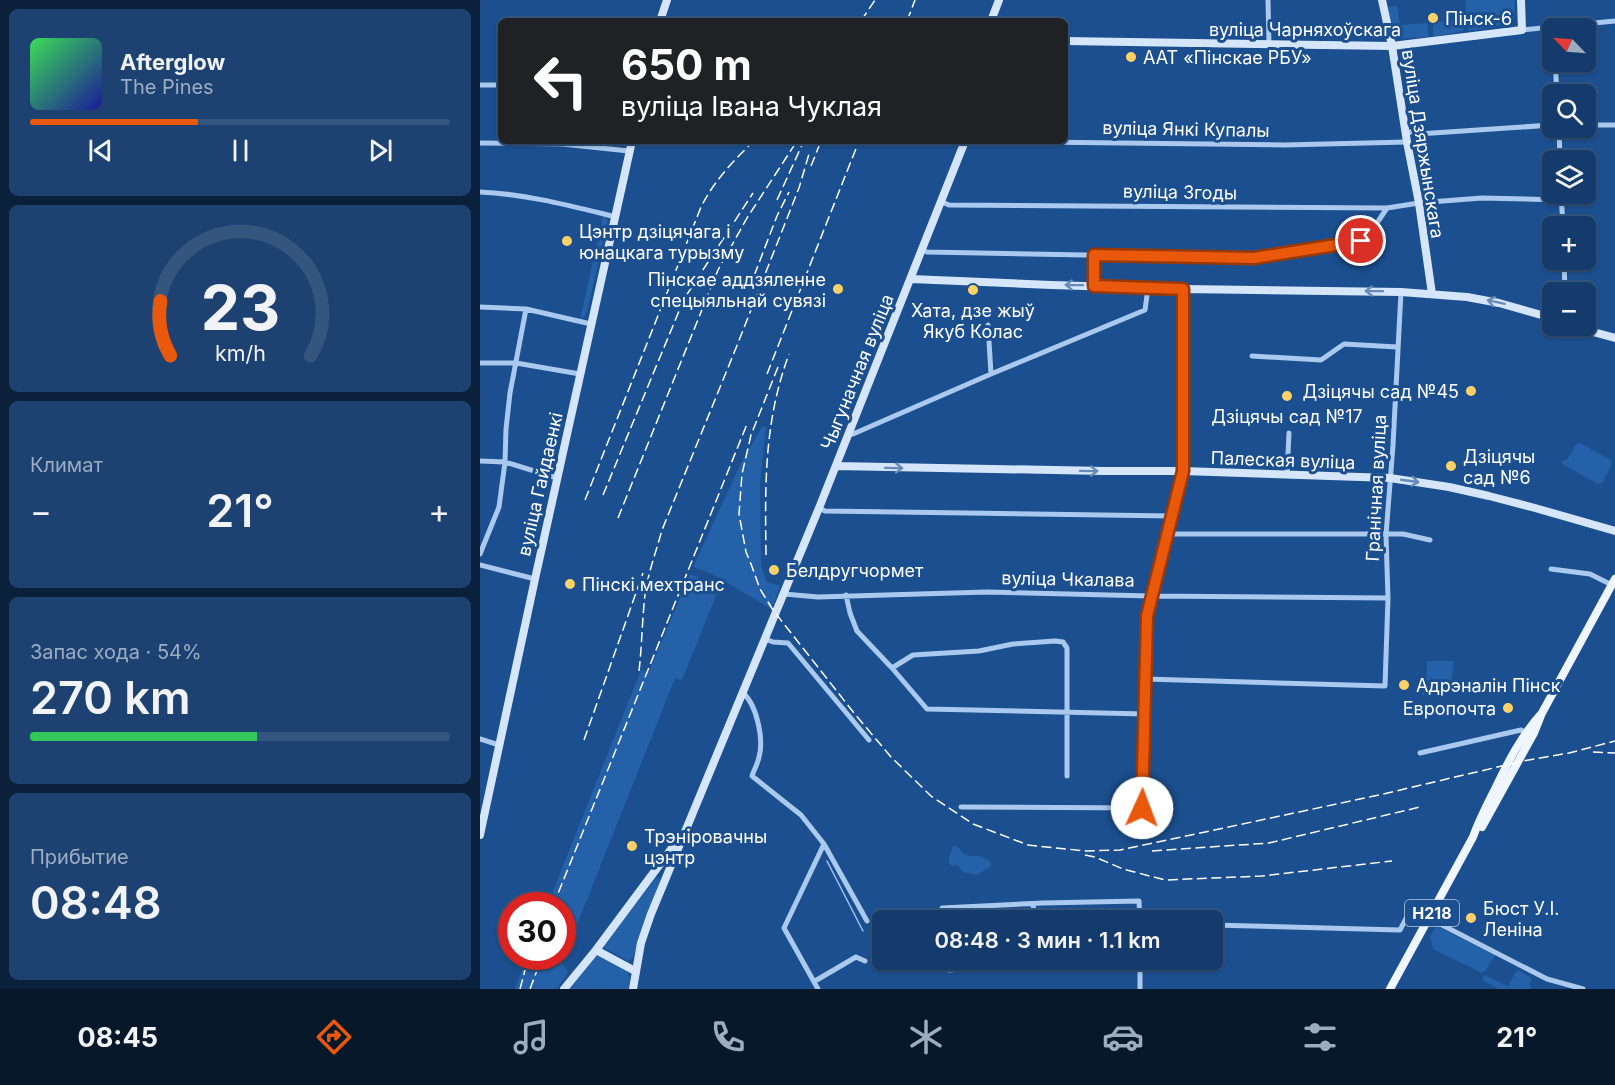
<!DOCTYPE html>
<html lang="ru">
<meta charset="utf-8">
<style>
body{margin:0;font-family:Inter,sans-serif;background:#1d4271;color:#f1f3f6;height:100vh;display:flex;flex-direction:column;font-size:22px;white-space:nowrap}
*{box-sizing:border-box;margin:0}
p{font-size:20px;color:#9dadc1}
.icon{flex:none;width:33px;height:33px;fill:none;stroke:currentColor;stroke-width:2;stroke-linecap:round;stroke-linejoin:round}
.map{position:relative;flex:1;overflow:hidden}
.sheet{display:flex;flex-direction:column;gap:9px;padding:9px;background:#0b203b;width:480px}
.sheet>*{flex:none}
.banner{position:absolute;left:18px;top:18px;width:570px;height:126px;border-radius:9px;box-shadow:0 2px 4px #0004,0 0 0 2px #33557e;background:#202124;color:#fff;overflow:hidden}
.needle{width:39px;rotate:295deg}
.fabs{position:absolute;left:1062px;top:18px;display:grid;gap:12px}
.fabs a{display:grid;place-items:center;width:54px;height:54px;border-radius:9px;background:#143b6b;box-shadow:0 2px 4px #0004,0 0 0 2px #33557e;font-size:30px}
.speed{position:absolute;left:18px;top:892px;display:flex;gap:12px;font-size:30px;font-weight:700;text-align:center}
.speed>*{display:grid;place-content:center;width:78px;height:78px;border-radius:50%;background:#143b6b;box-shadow:0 2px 4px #0004,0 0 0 2px #33557e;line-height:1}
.speed .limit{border:9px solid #d22;background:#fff;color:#111}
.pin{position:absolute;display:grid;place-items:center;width:51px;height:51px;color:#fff;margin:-26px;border:3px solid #fff;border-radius:50%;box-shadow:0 2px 6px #0007}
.me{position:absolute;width:66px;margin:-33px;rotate:2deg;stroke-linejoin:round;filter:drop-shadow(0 0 4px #0008)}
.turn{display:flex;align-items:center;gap:21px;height:126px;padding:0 24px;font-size:27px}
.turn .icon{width:78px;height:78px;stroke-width:2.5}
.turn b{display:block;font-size:42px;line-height:51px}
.big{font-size:45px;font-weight:600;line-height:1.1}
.sheet .widget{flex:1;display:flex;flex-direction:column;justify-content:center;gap:9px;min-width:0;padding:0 21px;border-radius:9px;background:#1d4271}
.sheet .dial{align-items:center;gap:0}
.dial svg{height:156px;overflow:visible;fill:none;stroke:#33557e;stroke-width:7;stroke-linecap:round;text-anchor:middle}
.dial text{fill:#f1f3f6;stroke:none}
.song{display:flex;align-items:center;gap:18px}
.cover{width:72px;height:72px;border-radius:9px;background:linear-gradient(135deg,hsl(130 70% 55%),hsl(240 70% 35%))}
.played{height:6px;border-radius:3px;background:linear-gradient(90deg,#ea580c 40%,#33557e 40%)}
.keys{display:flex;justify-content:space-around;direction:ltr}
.heat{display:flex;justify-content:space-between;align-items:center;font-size:33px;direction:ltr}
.charge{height:9px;border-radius:4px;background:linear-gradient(90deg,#34c759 54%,#33557e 0)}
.trip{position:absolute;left:392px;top:910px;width:351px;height:60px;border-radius:9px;background:#143b6b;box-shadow:0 2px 4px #0004,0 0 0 2px #33557e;font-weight:600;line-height:60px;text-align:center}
.dock{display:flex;height:96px;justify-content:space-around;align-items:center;background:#08182b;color:#9dadc1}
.dock .icon{width:42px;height:42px}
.dock .current{color:#ea580c}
.dock b{font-size:27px;color:#f1f3f6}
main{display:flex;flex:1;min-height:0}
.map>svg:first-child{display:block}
.green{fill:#2461a8}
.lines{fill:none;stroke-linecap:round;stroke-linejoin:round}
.stream{stroke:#9cc4f0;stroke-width:1.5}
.street{stroke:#a9c9ee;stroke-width:5}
.secondary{stroke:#d6e6fa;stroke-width:8}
.primary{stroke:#f0f6ff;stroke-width:8}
.rail{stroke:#fff;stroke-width:1.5;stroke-dasharray:10 4.5;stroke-linecap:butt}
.oneway{stroke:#668bba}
.route-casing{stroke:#983908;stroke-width:15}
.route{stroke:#ea580c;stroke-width:10}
.poi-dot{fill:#ffd166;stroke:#1b4f8f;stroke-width:2}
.labels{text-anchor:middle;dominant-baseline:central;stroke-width:6;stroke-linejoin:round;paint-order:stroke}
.shield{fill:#1b4f8f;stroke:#bbcadd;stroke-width:1.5}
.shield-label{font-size:16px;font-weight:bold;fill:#fff}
.poi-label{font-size:18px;fill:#fff;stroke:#1b4f8f;text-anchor:start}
.street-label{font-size:18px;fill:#fff;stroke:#1b4f8f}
</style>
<main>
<section class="sheet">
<div class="widget">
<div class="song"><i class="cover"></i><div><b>Afterglow</b><p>The Pines</p></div></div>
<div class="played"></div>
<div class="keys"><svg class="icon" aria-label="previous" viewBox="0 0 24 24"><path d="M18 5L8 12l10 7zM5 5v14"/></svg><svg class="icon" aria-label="pause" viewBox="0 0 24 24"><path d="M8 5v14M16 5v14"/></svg><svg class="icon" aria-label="next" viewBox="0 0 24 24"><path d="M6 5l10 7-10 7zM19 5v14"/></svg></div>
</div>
<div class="widget dial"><svg viewBox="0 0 100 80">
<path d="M14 69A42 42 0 1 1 86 69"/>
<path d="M14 69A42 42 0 0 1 9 41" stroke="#ea580c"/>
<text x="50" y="56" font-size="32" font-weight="700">23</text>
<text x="50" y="72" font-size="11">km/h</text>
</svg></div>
<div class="widget"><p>Климат</p>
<div class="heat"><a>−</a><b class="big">21°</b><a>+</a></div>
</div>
<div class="widget"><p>Запас хода · 54%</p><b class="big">270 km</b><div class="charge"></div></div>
<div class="widget"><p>Прибытие</p><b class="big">08:48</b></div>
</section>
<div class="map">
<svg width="1135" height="989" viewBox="0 0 1135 989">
<rect width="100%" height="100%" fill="#1b4f8f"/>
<path class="green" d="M985,0h50l-1,21 -1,2 -45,8z
M915,6h2l3,19 27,-2 2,14 -36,2 -7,-29 2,-3z
M981,18l2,1 1,9 -1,3 -30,6v-15z
M123,216l5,4 -21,92 -3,5 -4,3z
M282,427h4l-6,56 1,83 6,16 13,4 -6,17 -4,5 -60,-35 -17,-6 48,-104z
M1100,443l31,17 1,3 -9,20 -5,1 -34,-19 -2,-2 3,-3h2l9,-16z
M210,574l30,12 -38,94 -7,-2 -96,242 -16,44 5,8 -11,17h-42l12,-32h35v-51h-15l94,-236 8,2z
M947,661h25l2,1 -3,20 6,4v6l-11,1v-3l-18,1 -1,4h-6l1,-3h4z
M473,846l5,1 6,7 6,2h10l10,5 1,5 -14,9 -14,-3 -6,-7 -4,1 -4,-2v-6z
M179,877l1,4 -27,77 -5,3 -24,-13 1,-5 51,-65z
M958,927l57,28 -9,15 -4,3 -49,-24 -3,-12 5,-9z
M119,954l28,16 3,8 -1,11h-62l28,-34z
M1037,970l15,8 -3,6 3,5h-34l-16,-9 3,-5 23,11z"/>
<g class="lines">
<path class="stream" d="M347,861l36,70"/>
<path class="street" d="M788,0l1,45
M1042,30l93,-9
M1075,62l2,32
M0,85h21
M1106,125h29
M1079,128l1,32
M926,135l6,-4 6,3 134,-9
M485,141l319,4 123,-3
M0,143l82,1 67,7
M0,192c46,2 91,14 136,25
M1081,194l2,32
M462,202l7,3 438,3 32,-5 5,-4 6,3 52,-4 79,2
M442,250l5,2 327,6 107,-17 12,-12 14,-21
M1084,260l1,32
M614,286v-31
M0,307l46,2 65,15
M508,325l3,49
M772,356l69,4 23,-16 53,3
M0,363h36l64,11
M369,433l4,1 138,-60 154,-64 3,-22
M0,461l25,1 52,16
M807,475l2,-42
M339,508l6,3 347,5
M688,534h235l27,6
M0,554l19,-47 6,-45 1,-33 4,-36 16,-84
M0,565l55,14
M1071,569l39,5 22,11
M304,594l34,3 169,-5 164,4 237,2
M366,595l4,18 7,18 35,37 35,41 218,5
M285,639l8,3 15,1 81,97
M412,668l21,-13 66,-4 34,-7 42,-3 8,1 4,6v128
M665,679l240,7 3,-88 -2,-63 7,-90 8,-153
M263,693c14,12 21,47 16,64 -1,6 -5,13 -7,19l49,39 23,29 43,77
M0,739l19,6
M940,753l101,-23 5,3
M481,807l181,1 5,-192 36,-145
M553,904l2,17
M462,908l101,-5 96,-2 1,20
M732,925l188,5 11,-21 136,70 36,10
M660,960v29
M469,970l88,-7v-3
M335,981l41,-24 9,4
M338,989l-34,-61 40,-84"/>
<path class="secondary" d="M902,0l10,46 15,96 12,61 13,91
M180,21l7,-21
M511,21l8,-21
M585,41l327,5 130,-16 -1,-30
M431,279l140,6 132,4 218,3 66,5 32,6 53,15
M1091,326l44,12
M356,466l269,5h78l207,7 59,9 40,9 46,12 80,23
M703,471v-182
M0,835l55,-256 97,-438
M116,950l39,21
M84,989l32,-39 76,-102 9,-9
M153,989l8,-46 10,-29 168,-406 146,-367"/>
<path class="primary" d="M1002,827l52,-94 8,-20 73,-134
M910,989l83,-152c6,-17 14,-32 22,-48 13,-27 26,-53 47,-76"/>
<path class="rail" d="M381,21l14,-21
M427,21l8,-21
M331,166l10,-25
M297,200l25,-55
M269,289l28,-73 12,-24
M298,367l-27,68 -9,39 -3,40 7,38 5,12 9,25 13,21 81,103 37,44 40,39 42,28 55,21 58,6 34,-1 259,-55 144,-34 46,-8 46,-12
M287,374l92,-233
M123,495l81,-196 69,-106
M105,500l116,-293c13,-26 32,-46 53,-66
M138,518l100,-248 29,-52 50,-77
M286,555c-1,-71 -2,-133 23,-201
M159,671c3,-25 3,-51 6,-76 3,-22 11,-43 17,-65l74,-182 63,-160 10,-34
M104,740l59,-167
M1113,752l22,1
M672,851l117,-8 151,-36
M605,855l10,2 28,12 42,11 97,-4 130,-15
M73,906l194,-482
M40,989l5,-19 6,-13
M50,989l12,-32"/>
</g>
<defs><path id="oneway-shaft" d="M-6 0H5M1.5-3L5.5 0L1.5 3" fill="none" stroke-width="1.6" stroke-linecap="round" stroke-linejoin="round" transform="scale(1.5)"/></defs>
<g class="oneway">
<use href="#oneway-shaft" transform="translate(594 285) rotate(-179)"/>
<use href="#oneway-shaft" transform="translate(894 291) rotate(-179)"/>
<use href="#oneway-shaft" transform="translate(1016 302) rotate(-168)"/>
<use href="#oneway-shaft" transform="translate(414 468) rotate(1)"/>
<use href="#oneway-shaft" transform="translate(609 471) rotate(1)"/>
<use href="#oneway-shaft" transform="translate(930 481) rotate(8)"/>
</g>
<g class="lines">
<g class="route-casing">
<path id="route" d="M662,808l5,-192 36,-145v-182l-89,-3v-31l160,3 107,-17"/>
</g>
<use href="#route" class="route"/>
</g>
<g class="poi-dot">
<circle cx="953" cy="18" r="6"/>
<circle cx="651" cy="57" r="6"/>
<circle cx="87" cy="241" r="6"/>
<circle cx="358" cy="289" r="6"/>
<circle cx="493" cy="290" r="6"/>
<circle cx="991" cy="391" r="6"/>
<circle cx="807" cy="396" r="6"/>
<circle cx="971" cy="466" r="6"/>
<circle cx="294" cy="570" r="6"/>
<circle cx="90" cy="584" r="6"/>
<circle cx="924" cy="685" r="6"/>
<circle cx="1028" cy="708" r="6"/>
<circle cx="152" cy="846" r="6"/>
<circle cx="991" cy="918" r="6"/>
</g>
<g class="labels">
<rect class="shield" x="925" y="900" width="54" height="26" rx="4.5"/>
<g class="shield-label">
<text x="952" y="913">Н218</text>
</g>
<g class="poi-label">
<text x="965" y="18">Пінск-6</text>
<text x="663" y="57">ААТ «Пінскае РБУ»</text>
<text x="99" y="231">Цэнтр дзіцячага і<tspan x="99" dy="21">юнацкага турызму</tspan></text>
<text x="346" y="279" text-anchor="end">Пінскае аддзяленне<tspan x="346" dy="21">спецыяльнай сувязі</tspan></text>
<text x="493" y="310" text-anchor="middle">Хата, дзе жыў<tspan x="493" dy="21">Якуб Колас</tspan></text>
<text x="979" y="391" text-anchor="end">Дзіцячы сад №45</text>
<text x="807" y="416" text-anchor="middle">Дзіцячы сад №17</text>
<text x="983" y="456">Дзіцячы<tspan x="983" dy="21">сад №6</tspan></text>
<text x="306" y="570">Белдругчормет</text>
<text x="102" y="584">Пінскі мехтранс</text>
<text x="936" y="685">Адрэналін Пінск</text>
<text x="1016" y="708" text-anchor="end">Европочта</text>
<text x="164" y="836">Трэніровачны<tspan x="164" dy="21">цэнтр</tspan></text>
<text x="1003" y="908">Бюст У.І.<tspan x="1003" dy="21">Леніна</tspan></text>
</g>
<g class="street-label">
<text x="825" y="29">вуліца Чарняхоўскага</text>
<text transform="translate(706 129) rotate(1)">вуліца Янкі Купалы</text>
<text transform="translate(943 144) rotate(81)">вуліца Дзяржынскага</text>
<text transform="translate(700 192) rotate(1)">вуліца Згоды</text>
<text transform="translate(377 372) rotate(-68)">Чыгуначная вуліца</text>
<text transform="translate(803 460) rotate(2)">Палеская вуліца</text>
<text transform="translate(60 484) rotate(-77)">вуліца Гайдаенкі</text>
<text transform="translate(896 488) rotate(-87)">Гранічная вуліца</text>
<text transform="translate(588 579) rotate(1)">вуліца Чкалава</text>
</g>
</g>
</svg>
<div class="fabs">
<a><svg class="needle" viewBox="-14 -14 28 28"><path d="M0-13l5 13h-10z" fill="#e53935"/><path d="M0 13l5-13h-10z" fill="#9dadc1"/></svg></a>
<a><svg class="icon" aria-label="search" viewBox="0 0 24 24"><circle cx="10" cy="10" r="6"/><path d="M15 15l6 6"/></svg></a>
<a><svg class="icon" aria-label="layers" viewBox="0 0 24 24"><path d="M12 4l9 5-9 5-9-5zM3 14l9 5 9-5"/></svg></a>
<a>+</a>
<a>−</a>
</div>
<div class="speed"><div class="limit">30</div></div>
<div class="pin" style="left:881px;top:241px;background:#d93025"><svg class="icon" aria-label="arrive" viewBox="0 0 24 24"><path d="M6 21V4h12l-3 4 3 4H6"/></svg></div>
<svg class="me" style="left:662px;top:808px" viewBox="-20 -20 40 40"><circle r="19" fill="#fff"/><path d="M0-13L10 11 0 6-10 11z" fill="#ea580c"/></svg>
<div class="trip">08:48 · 3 мин · 1.1 km</div>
<div class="banner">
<div class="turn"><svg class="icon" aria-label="left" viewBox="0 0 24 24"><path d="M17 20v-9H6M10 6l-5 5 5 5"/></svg><div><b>650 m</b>вуліца Івана Чуклая</div></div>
</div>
</div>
</main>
<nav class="dock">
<b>08:45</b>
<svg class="icon current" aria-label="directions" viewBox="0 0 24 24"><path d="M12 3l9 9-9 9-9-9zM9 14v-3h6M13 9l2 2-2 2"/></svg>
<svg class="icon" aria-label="music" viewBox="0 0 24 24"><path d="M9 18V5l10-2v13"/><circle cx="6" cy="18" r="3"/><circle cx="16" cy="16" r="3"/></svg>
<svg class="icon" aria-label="phone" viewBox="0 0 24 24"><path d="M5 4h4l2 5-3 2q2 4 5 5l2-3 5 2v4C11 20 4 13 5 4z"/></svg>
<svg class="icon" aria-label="climate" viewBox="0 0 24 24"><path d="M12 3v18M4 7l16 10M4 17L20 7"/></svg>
<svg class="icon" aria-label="car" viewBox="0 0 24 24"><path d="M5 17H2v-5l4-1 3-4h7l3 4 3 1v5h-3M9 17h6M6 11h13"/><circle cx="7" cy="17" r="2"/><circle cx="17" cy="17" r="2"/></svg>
<svg class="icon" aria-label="filters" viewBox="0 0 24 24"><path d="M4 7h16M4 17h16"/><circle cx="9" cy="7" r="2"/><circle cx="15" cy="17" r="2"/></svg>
<b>21°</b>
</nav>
